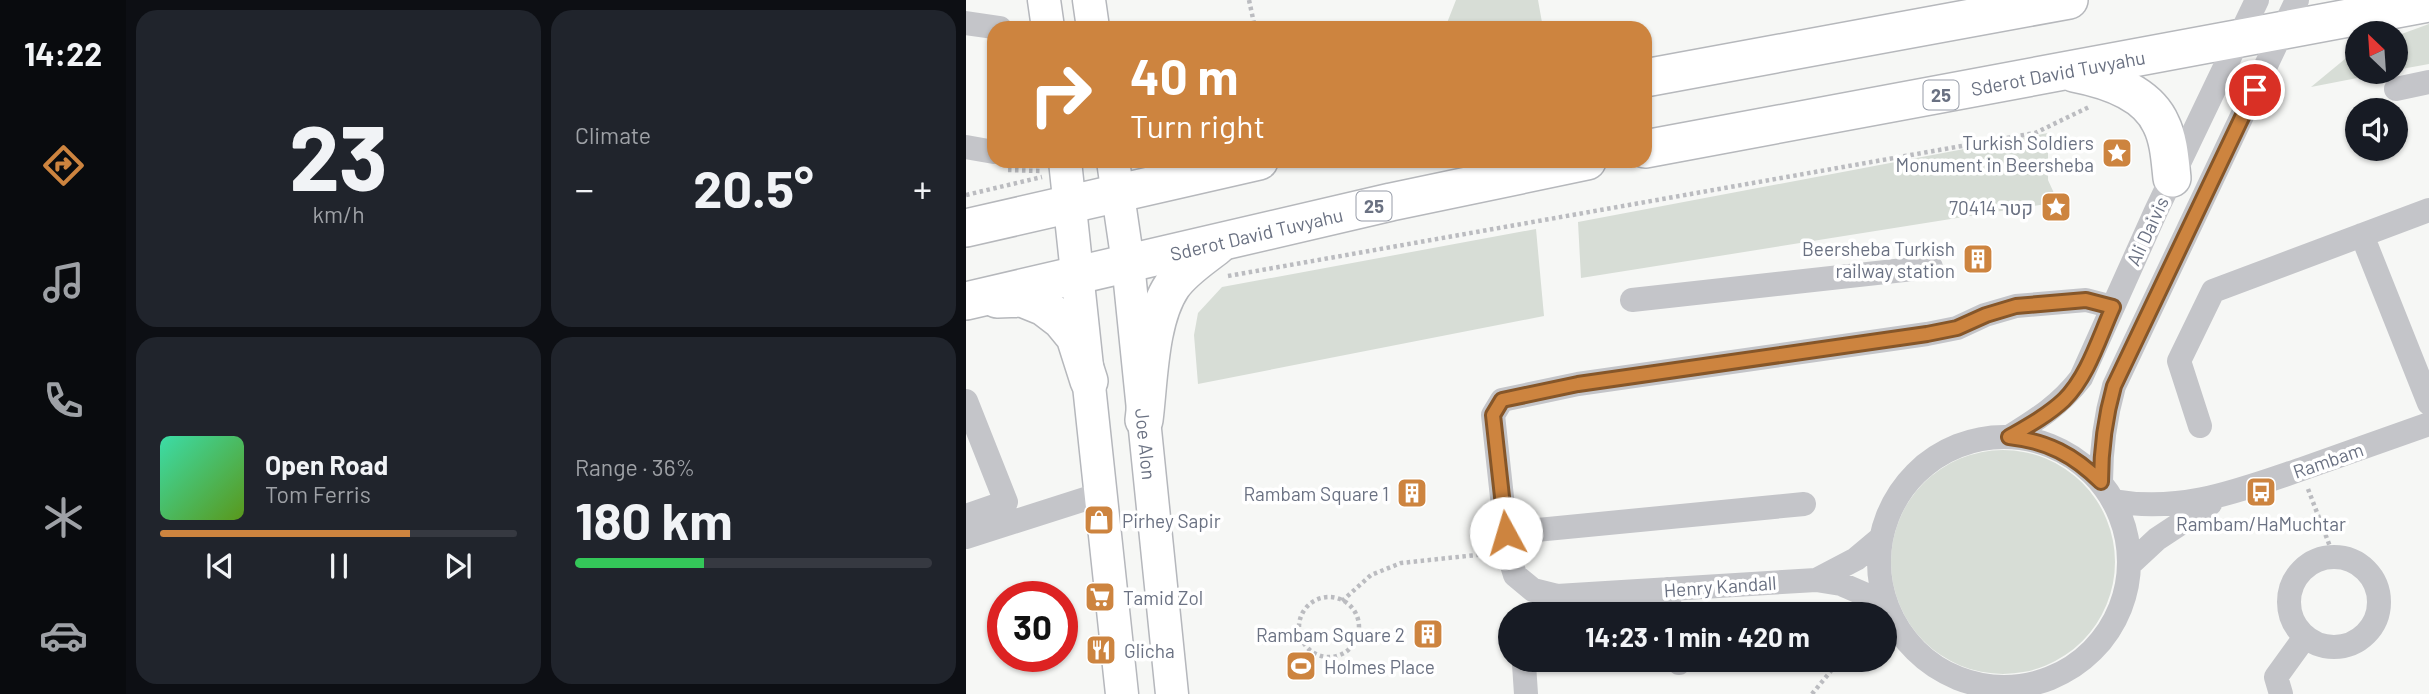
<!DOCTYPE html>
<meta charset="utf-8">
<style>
body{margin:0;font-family:Barlow,Heebo,sans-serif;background:#20242c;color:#f1f3f6;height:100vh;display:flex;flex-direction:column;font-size:26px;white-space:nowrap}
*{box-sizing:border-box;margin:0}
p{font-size:23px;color:#9ea1a6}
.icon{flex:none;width:38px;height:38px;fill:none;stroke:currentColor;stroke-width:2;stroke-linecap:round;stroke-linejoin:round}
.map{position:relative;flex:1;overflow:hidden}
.side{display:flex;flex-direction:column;gap:10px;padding:10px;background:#0d0f14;width:840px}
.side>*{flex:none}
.guide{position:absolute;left:21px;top:21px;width:665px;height:147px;border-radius:21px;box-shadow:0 2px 5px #0004;background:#cd843f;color:#fff;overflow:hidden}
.needle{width:46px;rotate:335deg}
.buttons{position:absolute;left:1379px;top:21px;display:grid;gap:14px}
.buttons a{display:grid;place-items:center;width:63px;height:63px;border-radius:50%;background:#171b24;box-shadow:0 2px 5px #0004;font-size:35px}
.speed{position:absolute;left:21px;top:581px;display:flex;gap:14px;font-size:35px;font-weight:700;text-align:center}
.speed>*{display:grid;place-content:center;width:91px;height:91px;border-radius:50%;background:#171b24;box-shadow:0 2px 5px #0004;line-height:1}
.speed .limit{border:10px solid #d22;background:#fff;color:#111}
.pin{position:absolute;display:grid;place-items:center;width:60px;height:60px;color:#fff;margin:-30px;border:4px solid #fff;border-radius:50%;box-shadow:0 2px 7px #0007}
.me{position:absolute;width:77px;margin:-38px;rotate:354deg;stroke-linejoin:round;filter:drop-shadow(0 0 5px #0008)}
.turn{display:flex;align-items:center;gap:24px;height:147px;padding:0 28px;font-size:32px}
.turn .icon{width:91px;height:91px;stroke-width:2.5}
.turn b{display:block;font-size:49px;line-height:60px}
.big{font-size:52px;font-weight:700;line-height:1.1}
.side .card{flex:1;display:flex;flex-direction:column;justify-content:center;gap:10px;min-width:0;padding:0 24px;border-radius:21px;background:#20242c}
.side .dial{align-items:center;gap:0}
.dial b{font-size:91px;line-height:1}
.song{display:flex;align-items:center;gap:21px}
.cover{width:84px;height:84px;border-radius:10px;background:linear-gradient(135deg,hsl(160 70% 55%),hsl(90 70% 35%))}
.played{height:7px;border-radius:4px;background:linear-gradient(90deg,#cd843f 70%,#363941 70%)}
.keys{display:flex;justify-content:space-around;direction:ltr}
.heat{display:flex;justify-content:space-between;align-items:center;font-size:38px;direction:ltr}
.charge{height:10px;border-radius:5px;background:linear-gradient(90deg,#34c759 36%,#363941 0)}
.side .tiles{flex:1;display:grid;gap:10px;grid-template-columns:repeat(2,1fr)}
.trip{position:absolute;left:532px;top:602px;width:399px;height:70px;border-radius:35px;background:#171b24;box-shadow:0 2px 5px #0004;font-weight:700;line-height:70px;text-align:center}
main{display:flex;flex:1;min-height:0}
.tab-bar{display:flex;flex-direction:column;width:126px;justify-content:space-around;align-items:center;background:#090b0e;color:#9ea1a6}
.tab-bar .icon{width:49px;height:49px}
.tab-bar .on{color:#cd843f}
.tab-bar b{font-size:32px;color:#f1f3f6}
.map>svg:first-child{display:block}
.green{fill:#d7ddd6}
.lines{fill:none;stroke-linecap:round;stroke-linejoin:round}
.major-casing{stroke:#b5b7bc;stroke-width:35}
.highway-casing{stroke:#b6b8bc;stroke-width:40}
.path{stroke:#bbbcc0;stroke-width:4.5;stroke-dasharray:3.5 3.5;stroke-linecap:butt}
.minor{stroke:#c4c5c9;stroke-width:24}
.major{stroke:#fff;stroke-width:32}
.highway{stroke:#fff;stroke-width:37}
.route-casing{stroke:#855629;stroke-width:18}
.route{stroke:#cd843f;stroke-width:12}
.labels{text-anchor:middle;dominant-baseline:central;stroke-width:7;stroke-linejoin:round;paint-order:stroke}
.shield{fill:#fff;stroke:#979ca8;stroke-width:2}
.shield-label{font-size:18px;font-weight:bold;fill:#6a7182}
.street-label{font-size:19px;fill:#6a7182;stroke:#fff}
.poi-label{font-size:19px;fill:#6a7182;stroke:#fff;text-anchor:end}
</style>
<main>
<nav class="tab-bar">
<b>14:22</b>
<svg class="icon on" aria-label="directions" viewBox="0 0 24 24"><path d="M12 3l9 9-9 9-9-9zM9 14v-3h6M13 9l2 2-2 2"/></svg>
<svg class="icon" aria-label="music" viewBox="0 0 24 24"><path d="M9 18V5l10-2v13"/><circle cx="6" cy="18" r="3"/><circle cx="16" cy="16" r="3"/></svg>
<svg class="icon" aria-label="phone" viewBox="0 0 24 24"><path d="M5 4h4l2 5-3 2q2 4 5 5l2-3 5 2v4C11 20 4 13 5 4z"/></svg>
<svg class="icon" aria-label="climate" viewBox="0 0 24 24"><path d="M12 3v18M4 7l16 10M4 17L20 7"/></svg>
<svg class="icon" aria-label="car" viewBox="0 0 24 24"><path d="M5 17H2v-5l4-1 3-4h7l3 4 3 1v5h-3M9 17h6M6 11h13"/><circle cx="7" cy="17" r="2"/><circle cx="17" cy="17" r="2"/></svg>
</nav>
<section class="side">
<div class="tiles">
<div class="card dial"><b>23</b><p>km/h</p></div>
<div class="card"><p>Climate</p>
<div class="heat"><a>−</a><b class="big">20.5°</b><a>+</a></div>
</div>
<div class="card">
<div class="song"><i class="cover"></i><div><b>Open Road</b><p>Tom Ferris</p></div></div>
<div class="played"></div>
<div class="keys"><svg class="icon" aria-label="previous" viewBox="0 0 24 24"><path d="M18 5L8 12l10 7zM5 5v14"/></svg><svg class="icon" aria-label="pause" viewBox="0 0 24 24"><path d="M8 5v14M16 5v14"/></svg><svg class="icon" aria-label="next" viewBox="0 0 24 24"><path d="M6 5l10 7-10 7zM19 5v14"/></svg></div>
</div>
<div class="card"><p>Range · 36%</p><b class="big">180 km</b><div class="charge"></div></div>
</div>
</section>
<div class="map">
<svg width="1463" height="694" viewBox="0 0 1463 694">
<rect width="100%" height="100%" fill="#f6f7f5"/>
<path class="green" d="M490,0h82l5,28h-98z
M1463,24v40l-33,6v-34z
M1391,52v20h31l-77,15 40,-33z
M1082,133v47l10,22 -477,76 -3,-56z
M570,229l8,87 -346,68 -4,-49 4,-22 24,-26z
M925 562a112 112 0 1 1 224 0a112 112 0 1 1-224 0Z"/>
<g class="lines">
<g class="major-casing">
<g id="major">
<path d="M78,0l4,28"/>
<path d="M123,0l4,28"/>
<path d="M99,161l57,533"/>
<path id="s1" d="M147,161l15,102 44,431"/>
</g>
</g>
<g class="highway-casing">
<g id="highway">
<path d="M1108,73c31,6 73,19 87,51 8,16 9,36 11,54"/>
<path d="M679,78l424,-78"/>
<path id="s2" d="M679,149l784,-146"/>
<path d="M0,228l293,-67"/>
<path d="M31,299l25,-1 22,9 17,13 14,17 14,44"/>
<path id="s3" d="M0,301l425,-99 196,-41"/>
<path d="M178,420c5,-39 5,-100 28,-134 11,-16 30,-28 45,-40"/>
</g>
</g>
<path class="path" d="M283,0l6,28
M42,170l33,1
M0,195l76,-18
M262,276l807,-143 54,-26
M1342,489l26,68
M333 627a30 30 0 1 1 60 0a30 30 0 1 1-60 0Z
M376,601l29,-26 30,-12 85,-9
M846,694l28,-34"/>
<path class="minor" d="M0,23l34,5
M1430,89l33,-7
M0,147l28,5
M1396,235l67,168
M666,300l299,-33
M0,401l40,101 -40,14
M1234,426l-21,-65 34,-70 216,-81
M1043,437c29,-18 51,-32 72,-59l75,-167 101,-211
M913 562a125 125 0 1 1 250 0a125 125 0 1 1-250 0Z
M1135,482c0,-33 4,-64 13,-96l183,-386
M1147,501c69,12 124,-10 189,-32 42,-15 85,-30 127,-45
M540,533l298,-29
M0,537l135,-43
M1323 602a45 45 0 1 1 90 0a45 45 0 1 1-90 0Z
M1163,565l28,-26 53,-35
M850,580l40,-21 25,-21
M701,589l4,25
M919,603l-44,-19 -25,-4 -259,16 -24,-6 -18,-15 -7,-23 -15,-137 9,-15 76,-16 349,-50 30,-6 28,-13 31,-9 70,-6 27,7
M713,660v3
M558,664l2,30
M1315,694l-5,-17 29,-40"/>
<use href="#major" class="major"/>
<use href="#highway" class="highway"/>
</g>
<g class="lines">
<g class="route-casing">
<path id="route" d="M540,533l-13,-118 9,-15 76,-16 349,-50 30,-6 29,-13 30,-9 70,-6 27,7c-14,31 -25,69 -49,93 -16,15 -36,26 -55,37 38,4 65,18 92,45 0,-33 4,-64 13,-96l141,-296"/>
</g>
<use href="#route" class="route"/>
</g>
<defs>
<g id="sight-square" transform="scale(1.575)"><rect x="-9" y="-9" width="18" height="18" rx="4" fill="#cd843f" stroke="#fff"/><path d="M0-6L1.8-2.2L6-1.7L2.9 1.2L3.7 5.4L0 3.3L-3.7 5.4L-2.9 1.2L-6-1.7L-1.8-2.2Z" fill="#fff"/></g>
<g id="building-square" transform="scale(1.575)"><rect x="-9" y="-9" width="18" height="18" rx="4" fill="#cd843f" stroke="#fff"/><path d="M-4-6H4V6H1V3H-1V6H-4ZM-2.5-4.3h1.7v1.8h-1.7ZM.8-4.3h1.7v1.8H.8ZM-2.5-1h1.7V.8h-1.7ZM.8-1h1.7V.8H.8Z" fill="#fff"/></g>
<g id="bus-square" transform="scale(1.575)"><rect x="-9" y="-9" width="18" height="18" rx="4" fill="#cd843f" stroke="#fff"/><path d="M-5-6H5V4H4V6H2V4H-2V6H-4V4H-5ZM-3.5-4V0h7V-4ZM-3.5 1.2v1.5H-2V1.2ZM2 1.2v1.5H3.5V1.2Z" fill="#fff"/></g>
<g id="shop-square" transform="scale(1.575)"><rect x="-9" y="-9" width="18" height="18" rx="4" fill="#cd843f" stroke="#fff"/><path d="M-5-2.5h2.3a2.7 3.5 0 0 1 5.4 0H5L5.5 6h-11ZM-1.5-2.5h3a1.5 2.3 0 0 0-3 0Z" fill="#fff"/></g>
<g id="supermarket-square" transform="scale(1.575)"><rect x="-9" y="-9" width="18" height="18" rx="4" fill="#cd843f" stroke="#fff"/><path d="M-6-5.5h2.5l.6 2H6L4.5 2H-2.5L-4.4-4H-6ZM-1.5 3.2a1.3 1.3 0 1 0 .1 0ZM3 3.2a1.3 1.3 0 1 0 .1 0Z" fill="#fff"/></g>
<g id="restaurant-square" transform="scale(1.575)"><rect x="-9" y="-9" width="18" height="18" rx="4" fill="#cd843f" stroke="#fff"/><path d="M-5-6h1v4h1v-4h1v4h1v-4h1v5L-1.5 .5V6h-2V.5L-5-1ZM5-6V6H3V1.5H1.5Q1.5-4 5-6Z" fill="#fff"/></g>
<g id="stadium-square" transform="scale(1.575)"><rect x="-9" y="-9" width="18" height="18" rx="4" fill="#cd843f" stroke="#fff"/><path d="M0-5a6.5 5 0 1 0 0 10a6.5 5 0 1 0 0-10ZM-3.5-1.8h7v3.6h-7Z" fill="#fff"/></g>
</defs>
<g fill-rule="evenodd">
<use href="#sight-square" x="1151" y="153"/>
<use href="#sight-square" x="1090" y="207"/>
<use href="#building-square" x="1012" y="259"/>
<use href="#bus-square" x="1295" y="492"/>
<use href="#building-square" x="446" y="493"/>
<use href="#shop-square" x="133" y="520"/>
<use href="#supermarket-square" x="134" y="597"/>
<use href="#building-square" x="462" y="634"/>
<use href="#restaurant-square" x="135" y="650"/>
<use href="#stadium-square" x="335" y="666"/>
</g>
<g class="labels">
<g class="shield">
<rect x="957.5" y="80.5" width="35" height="29" rx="5"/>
<rect x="390.5" y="191.5" width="35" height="29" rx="5"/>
</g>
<g class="shield-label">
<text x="975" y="95">25</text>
<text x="408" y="206">25</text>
</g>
<g class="street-label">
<text stroke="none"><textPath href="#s2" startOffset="420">Sderot David Tuvyahu</textPath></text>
<text transform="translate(1181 231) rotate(-65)">Ali Daivis</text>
<text stroke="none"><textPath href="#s3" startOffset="298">Sderot David Tuvyahu</textPath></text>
<text stroke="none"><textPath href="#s1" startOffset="285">Joe Alon</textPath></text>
<text transform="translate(1362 460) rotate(-19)">Rambam</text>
<text transform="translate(754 586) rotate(-4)">Henry Kandall</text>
</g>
<g class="poi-label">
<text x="1128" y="142">Turkish Soldiers<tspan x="1128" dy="22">Monument in Beersheba</tspan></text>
<text x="1067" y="207">קטר 70414</text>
<text x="989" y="248">Beersheba Turkish<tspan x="989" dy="22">railway station</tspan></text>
<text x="423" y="493">Rambam Square 1</text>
<text x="156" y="520" text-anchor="start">Pirhey Sapir</text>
<text x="1295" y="523" text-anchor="middle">Rambam/HaMuchtar</text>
<text x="157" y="597" text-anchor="start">Tamid Zol</text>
<text x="439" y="634">Rambam Square 2</text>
<text x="158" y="650" text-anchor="start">Glicha</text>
<text x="358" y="666" text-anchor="start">Holmes Place</text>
</g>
</g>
</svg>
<div class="buttons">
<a><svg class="needle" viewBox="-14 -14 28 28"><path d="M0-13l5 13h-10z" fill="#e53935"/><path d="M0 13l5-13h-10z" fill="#9ea1a6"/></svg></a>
<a><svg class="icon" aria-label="sound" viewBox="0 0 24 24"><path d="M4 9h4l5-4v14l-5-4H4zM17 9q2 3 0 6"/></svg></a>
</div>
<div class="speed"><div class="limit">30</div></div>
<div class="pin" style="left:1289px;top:90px;background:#d93025"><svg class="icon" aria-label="arrive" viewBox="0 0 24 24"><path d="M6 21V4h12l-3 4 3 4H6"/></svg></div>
<svg class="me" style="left:540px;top:533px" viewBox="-20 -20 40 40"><circle r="19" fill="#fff"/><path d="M0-13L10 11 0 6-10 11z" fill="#cd843f"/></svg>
<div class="trip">14:23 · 1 min · 420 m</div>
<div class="guide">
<div class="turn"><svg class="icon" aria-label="right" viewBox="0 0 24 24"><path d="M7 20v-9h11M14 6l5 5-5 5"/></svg><div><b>40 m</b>Turn right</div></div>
</div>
</div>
</main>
